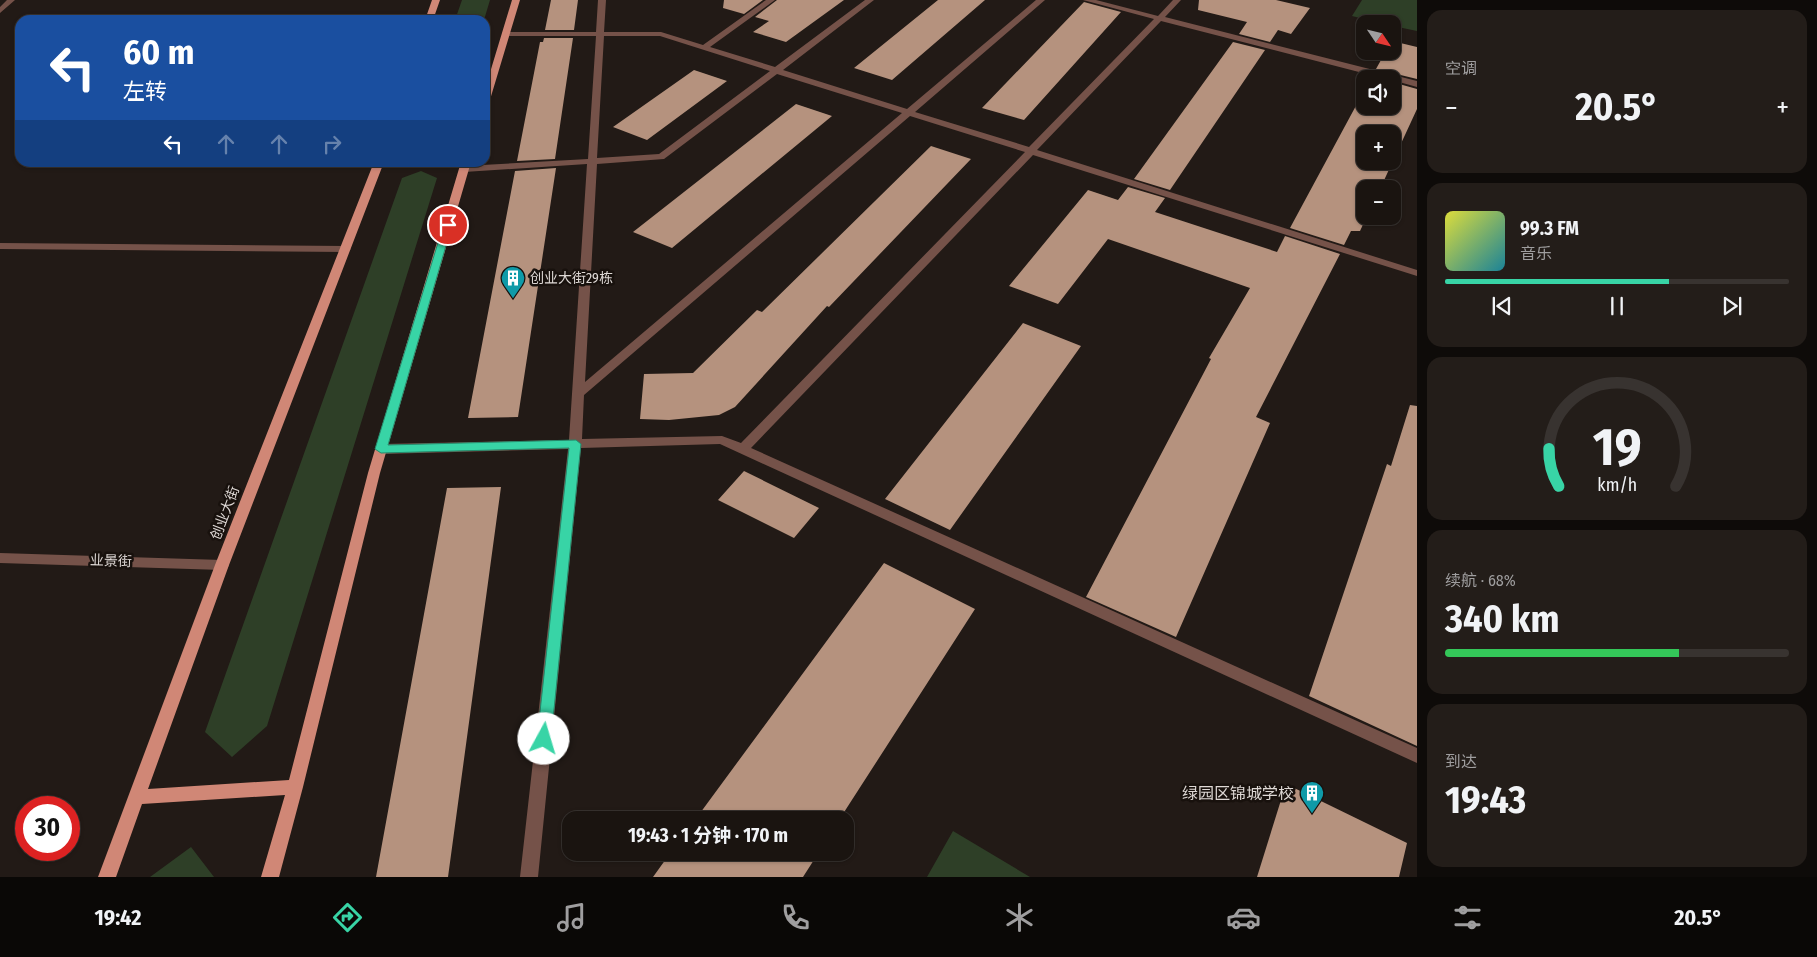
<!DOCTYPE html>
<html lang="zh">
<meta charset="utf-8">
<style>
body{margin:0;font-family:"Fira Sans Condensed","Noto Sans SC",sans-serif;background:#231d19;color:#f1f3f6;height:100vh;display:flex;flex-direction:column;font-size:19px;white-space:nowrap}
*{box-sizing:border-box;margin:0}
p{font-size:16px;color:#9f9e9f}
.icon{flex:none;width:28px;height:28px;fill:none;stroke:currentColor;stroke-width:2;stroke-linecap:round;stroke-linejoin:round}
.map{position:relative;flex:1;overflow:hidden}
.panel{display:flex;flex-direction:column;gap:10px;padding:10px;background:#0e0b09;width:400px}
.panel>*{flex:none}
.hud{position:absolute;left:15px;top:15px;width:475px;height:152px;border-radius:15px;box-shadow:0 1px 4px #0004,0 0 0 1px #383330;background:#1a4fa0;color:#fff;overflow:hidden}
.needle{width:32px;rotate:125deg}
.controls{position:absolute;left:1356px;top:15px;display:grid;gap:10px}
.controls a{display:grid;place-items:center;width:45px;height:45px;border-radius:10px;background:#1a1410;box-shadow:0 1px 4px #0004,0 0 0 1px #383330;font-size:25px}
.speed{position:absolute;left:15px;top:796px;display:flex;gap:10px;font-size:25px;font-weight:700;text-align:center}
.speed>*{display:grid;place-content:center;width:65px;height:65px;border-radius:50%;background:#1a1410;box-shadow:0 1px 4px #0004,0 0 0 1px #383330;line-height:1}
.speed .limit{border:8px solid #d22;background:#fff;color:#111}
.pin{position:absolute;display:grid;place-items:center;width:42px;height:42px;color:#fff;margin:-21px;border:2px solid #fff;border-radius:50%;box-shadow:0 1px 5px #0007}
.me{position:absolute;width:55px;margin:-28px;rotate:6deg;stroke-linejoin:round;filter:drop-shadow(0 0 4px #0008)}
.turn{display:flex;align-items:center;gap:18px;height:105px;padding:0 25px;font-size:22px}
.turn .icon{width:65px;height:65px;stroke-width:2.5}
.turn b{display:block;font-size:35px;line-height:42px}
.lanes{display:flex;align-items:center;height:48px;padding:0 25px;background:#0003;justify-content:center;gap:25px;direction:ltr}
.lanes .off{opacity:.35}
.big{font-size:38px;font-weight:700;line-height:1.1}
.panel .tile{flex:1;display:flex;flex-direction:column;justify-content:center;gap:8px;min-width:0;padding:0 18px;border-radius:15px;background:#231d19}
.panel .dial{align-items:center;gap:0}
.dial svg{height:130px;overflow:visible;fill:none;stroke:#383330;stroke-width:7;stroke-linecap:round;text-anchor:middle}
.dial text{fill:#f1f3f6;stroke:none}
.song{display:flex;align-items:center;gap:15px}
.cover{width:60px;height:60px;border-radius:8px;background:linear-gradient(135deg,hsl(60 70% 55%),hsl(190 70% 35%))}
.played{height:5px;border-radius:2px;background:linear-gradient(90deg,#38d4a6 65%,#383330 65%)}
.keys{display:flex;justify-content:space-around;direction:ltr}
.heat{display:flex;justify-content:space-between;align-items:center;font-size:28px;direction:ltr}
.charge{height:8px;border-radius:4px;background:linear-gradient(90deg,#34c759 68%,#383330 0)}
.trip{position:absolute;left:562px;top:811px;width:292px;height:50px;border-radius:15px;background:#1a1410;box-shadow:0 1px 4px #0004,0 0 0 1px #383330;font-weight:700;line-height:50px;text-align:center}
.tabs{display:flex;height:80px;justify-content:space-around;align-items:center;background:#0a0806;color:#9f9e9f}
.tabs .icon{width:35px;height:35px}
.tabs .on{color:#38d4a6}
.tabs b{font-size:22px;color:#f1f3f6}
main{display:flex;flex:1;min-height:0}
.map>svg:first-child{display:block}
.green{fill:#2e3f27}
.building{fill:#b5927e;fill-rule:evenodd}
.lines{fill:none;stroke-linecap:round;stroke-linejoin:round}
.minor{fill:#755249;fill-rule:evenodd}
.major{fill:#d08776;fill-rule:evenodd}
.route{fill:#38d4a6;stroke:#248a6c}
.labels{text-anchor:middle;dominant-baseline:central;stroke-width:5;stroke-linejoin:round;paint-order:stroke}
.poi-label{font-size:14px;fill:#ded8d5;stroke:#18110d;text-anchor:start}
.street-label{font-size:14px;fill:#ded8d5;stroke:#18110d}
.near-poi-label{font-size:16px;fill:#ded8d5;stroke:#18110d;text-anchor:end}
</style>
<main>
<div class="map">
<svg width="1417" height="877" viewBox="0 0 1417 877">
<rect width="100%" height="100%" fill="#221a16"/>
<path class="green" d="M462,0h28l-6,20h-29z
M1362,0h55v31l-24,-5 -1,-2h-8l-32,-8z
M421,171l16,7 -170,548 -35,31 -27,-25 197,-554z
M953,831l77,46h-103z
M191,847l23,30h-64z"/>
<path class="building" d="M551,0h27l-4,30h-29z
M724,0h39l-19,14 -21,-6z
M777,0h67l-58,42 -33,-10 16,-11 -14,-4z
M938,0h47l-93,80 -38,-12z
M1199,0h77l34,8 -19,26 -13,-4 -8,12 -31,-8 8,-12 -49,-12z
M1084,2l37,10 -97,108 -42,-12z
M544,38h29l-18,121 -38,2 23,-119h3z
M1392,41l25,6v32l-41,-10 10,-18h6z
M1233,42l32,8 -95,140 -36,-11z
M694,70l33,11 -80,59 -34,-13z
M1392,82l25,7v20l-37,80h-15v27h2l-7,15h-9l-7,14 -54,-17 75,-139v17h27zM1365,134h27v27h-27z
M796,104l36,12 -160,132 -39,-16z
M931,146l40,13 -142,148 -2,-1 -92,101 -16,8 -50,5 -29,-1 4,-45 49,-1 64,-63 5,2z
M556,168l-38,249 -50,1 47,-247z
M1128,187l37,11 -10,14 122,40 8,-16 55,18 -84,163 14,6 -94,214 -90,-40 125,-238 -2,-1 41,-70 -142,-49 -50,65 -49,-18 79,-96 30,10z
M1023,323l58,23 -131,184 -65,-31z
M1410,405l7,1v340l-108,-50 78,-232 4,2z
M744,471l75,37 -25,30 -76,-38z
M501,487l-53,390h-72l71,-389z
M884,563l91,46 -136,211h-144z
M1286,784l121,59 -8,34h-142z
M671,852h148l-16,25h-150z"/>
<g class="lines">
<path class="minor" d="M7,0h8l-15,13v-6z
M598,0h8l-2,32h57l42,13 63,-45h9l-65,47 65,20 90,-67h9l-91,70 124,39 129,-109h9l-130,112 114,35 125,-128 -71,-19h13l62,16 15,-16h8l-16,17 252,64v6l-25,-7v-1h-6l-225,-58 -124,129 380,120v6l-384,-121 -282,293 666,300v15l-697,-319 -139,4 -43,429h-18l48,-428 -187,5 -4,-2 -2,-3 2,-3 4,-2 188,-4 18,-276 -123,8 -5,-3 5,-3 124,-7 8,-123h-89l-4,-2 4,-2h89zM604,36h56l110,35 -111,83 -62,4zM777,74l125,39 -317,269 12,-218 67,-5zM910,116l115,36 -284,291 -19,-7 -140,3 2,-44z
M0,243l346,3 5,3 -5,3 -346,-3z
M0,553l222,7 5,1 2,4 -2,4 -5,1 -222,-7z"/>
<path class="major" d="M432,0h8l-7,20h-8z
M512,0h8l-31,103 -4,3v-17z
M374,162h10l-155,403 -81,224 141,-9 79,-307 93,-311h10l-91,311 -77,314 -24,90h-18l24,-82 -143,9 -26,73h-18l117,-312z"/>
</g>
<path class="route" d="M444,223h7l1,2 -64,220 188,-5 5,4 -30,295 -2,5 -5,2 -5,-2 -2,-5 32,-291 -188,5 -6,-4z"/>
<defs>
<g id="building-pin" transform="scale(1.25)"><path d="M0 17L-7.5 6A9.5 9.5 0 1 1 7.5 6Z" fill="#0f9aa8" stroke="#18110d"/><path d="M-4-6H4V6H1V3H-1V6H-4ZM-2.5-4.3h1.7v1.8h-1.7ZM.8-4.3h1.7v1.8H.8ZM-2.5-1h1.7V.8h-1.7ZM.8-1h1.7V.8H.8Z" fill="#fff"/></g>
</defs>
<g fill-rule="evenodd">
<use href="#building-pin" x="513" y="278"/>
<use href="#building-pin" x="1312" y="793"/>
</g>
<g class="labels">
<g class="poi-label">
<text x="530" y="278">创业大街29栋</text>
</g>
<g class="street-label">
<text transform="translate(225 513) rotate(-69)">创业大街</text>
<text transform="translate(111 561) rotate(2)">业景街</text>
</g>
<g class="near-poi-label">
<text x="1294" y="793">绿园区锦城学校</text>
</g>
</g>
</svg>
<div class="controls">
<a><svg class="needle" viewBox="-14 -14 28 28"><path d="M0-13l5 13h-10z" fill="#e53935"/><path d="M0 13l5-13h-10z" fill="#9f9e9f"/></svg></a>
<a><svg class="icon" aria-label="sound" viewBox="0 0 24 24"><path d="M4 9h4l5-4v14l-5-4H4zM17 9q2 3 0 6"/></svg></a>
<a>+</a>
<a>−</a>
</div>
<div class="speed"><div class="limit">30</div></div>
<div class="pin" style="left:448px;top:225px;background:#d93025"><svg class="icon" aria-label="arrive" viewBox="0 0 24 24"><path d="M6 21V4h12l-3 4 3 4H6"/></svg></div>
<svg class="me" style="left:544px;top:739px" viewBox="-20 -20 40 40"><circle r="19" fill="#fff"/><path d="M0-13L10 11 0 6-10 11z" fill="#38d4a6"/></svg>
<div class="trip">19:43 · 1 分钟 · 170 m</div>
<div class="hud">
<div class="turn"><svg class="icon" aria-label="left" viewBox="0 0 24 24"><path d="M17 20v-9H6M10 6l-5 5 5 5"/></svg><div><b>60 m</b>左转</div></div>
<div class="lanes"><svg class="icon" aria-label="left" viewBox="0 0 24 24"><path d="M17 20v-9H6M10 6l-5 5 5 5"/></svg><svg class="icon off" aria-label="ahead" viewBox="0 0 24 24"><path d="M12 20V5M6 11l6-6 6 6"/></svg><svg class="icon off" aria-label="ahead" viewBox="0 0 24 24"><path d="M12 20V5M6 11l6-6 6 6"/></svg><svg class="icon off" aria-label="right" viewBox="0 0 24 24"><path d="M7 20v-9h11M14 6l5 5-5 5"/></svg></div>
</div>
</div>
<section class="panel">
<div class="tile"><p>空调</p>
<div class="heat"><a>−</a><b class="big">20.5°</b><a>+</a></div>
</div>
<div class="tile">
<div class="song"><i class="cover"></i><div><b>99.3 FM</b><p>音乐</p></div></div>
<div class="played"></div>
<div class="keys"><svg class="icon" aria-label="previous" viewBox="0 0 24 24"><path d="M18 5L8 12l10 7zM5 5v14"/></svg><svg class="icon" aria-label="pause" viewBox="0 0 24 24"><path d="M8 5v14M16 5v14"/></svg><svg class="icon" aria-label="next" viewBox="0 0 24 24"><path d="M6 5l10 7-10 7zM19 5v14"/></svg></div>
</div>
<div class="tile dial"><svg viewBox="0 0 100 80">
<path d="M14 69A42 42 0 1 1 86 69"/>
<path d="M14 69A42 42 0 0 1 8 46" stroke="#38d4a6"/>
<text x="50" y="56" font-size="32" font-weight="700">19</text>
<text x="50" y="72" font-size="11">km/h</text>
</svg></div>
<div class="tile"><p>续航 · 68%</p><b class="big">340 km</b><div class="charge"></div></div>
<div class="tile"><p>到达</p><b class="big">19:43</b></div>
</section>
</main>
<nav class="tabs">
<b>19:42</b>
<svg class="icon on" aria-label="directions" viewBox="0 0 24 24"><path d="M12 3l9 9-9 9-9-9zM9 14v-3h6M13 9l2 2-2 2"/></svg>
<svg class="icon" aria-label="music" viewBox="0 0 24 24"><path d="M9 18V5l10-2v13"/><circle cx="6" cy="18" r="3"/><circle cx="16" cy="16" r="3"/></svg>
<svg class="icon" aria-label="phone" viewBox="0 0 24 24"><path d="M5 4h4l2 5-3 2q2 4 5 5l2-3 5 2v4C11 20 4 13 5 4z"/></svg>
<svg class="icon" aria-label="climate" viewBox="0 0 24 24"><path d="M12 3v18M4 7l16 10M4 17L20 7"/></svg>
<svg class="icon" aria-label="car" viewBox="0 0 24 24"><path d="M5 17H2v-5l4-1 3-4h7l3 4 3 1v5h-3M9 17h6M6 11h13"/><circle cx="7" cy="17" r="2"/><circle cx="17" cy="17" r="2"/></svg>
<svg class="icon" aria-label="filters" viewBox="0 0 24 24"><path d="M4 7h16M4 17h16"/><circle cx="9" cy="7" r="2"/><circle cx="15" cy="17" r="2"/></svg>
<b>20.5°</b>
</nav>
